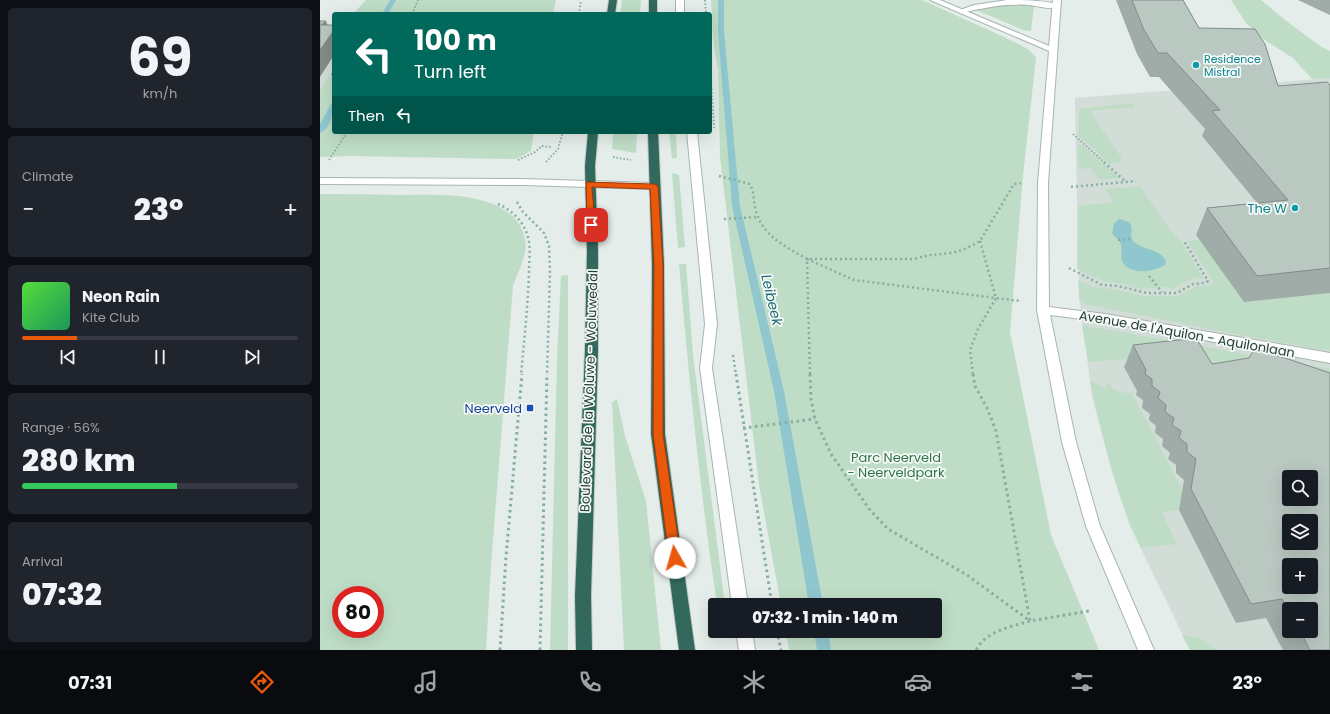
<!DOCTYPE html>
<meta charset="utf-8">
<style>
body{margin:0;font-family:Poppins,sans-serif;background:#20242c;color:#f1f3f6;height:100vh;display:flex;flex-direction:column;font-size:15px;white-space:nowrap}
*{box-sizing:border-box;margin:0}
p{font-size:13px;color:#9ea1a6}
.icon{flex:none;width:22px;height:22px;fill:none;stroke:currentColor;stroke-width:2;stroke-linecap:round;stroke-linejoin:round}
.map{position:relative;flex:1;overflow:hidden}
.sheet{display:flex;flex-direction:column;gap:8px;padding:8px;background:#0d0f14;width:320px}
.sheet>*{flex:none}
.guide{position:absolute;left:12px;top:12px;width:380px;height:122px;border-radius:4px;box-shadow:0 4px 16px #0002;background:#00695c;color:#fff;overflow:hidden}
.fabs{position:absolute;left:962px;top:470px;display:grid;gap:8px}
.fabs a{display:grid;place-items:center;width:36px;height:36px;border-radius:4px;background:#171b24;box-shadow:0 4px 16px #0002;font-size:20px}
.speed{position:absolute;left:12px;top:586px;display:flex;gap:8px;font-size:20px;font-weight:700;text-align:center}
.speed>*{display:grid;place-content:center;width:52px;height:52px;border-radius:50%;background:#171b24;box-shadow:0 4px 16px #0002;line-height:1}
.speed .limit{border:6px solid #d22;background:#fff;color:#111}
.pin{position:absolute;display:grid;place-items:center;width:34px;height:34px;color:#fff;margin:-17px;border-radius:8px;box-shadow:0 2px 6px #0006}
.me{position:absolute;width:44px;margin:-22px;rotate:353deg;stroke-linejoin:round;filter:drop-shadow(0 0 3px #0008)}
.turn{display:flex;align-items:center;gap:14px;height:84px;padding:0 16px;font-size:18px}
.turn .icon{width:52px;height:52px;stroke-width:2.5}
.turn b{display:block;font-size:28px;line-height:34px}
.then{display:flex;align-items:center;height:38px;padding:0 16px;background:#0003;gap:8px;font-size:15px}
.big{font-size:30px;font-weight:800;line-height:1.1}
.sheet .tile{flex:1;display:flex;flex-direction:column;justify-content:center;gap:6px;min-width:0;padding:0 14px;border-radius:6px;background:#20242c}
.sheet .dial{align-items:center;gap:0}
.dial b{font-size:52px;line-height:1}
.song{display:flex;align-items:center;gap:12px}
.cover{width:48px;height:48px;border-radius:6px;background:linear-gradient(135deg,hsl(110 70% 55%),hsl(150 70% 35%))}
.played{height:4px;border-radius:2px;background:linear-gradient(90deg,#ea580c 20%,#363941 20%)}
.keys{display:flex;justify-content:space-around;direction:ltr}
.heat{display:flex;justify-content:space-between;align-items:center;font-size:22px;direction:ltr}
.charge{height:6px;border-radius:3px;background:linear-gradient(90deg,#34c759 56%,#363941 0)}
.trip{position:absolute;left:388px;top:598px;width:234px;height:40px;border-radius:4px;background:#171b24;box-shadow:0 4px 16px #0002;font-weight:800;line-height:40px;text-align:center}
.menu{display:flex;height:64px;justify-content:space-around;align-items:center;background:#090b0e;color:#9ea1a6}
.menu .icon{width:28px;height:28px}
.menu .current{color:#ea580c}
.menu b{font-size:18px;color:#f1f3f6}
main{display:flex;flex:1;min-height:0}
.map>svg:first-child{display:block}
.built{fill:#d3ddd8;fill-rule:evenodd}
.green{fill:#bfddc6;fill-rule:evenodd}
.water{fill:#90c7cf}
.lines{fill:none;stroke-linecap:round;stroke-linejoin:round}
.stream{fill:#90c7cf;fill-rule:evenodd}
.lane-casing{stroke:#a7b5b0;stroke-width:2}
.street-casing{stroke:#a7b5b0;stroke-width:2}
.highway-casing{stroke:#c2c9c7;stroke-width:2}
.path-far2{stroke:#86afa1;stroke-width:2;stroke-dasharray:1.5 2;stroke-linecap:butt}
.path-far1{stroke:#86afa1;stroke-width:2.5;stroke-dasharray:2 3;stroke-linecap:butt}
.path{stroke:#86afa1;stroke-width:3;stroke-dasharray:2.5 3.5;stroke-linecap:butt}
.lane{fill:#fff;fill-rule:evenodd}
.street{fill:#fff;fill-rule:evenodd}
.highway{fill:#32695c;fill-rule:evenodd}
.wall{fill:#a0aca7;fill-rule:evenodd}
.shaded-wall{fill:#828c88}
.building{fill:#bac8c2;stroke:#828c88;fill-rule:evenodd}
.route{fill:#ea580c;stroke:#983908}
.culture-dot{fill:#0f9aa8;stroke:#f5faf7;stroke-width:1.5}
.transit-dot{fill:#1a4fb4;stroke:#f5faf7;stroke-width:1.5}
.labels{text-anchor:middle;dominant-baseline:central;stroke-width:3.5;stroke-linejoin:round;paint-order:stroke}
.far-culture-label{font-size:11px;fill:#0d838f;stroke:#f5faf7;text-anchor:start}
.culture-label{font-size:13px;fill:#0d838f;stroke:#f5faf7;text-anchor:end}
.street-label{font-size:13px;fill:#243e36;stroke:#f5faf7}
.transit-label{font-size:13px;fill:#164399;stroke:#f5faf7;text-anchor:end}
.park-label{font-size:13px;fill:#307348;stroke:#f5faf7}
.water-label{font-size:14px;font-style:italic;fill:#216b77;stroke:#f5faf7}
</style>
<main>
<section class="sheet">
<div class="tile dial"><b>69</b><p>km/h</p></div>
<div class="tile"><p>Climate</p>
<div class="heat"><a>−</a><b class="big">23°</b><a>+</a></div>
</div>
<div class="tile">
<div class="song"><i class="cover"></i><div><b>Neon Rain</b><p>Kite Club</p></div></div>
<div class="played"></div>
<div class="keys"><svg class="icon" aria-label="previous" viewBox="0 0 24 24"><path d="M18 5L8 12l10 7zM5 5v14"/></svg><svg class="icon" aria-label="pause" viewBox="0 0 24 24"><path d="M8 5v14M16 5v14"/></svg><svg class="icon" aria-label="next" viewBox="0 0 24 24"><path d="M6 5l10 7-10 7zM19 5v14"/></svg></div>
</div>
<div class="tile"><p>Range · 56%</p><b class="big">280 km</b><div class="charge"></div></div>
<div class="tile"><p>Arrival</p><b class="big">07:32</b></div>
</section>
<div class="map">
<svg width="1010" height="650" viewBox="0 0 1010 650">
<rect width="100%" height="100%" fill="#e4ede9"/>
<path class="built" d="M0,29l14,1v40l-14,20z
M1010,78v572h-140l-61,-126 -20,-64 -17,-64 -13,-99 -4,-199zM969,477h22v22h-22zM969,521h22v22h-22zM969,565h22v22h-22zM969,609h22v22h-22z"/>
<path class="green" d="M46,0h190l-3,14h-200z
M302,0h19l-1,14h-20z
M391,0h211l82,37 24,12 8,8 -13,119 -13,156 41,203 48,115h-310l-3,-19h149v-26h-154l-22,-120 -39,-328 -2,-87 -5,-32z
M911,0h30l24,20 35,26 10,5v27l-18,1 -19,-21 -27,-17 -20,-18z
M702,4l12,2 -3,25 -8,-1 -47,-20 17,-5z
M14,70v62h200l-3,19 -15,8 -166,-3 -30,1v-67z
M813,103l2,4 -45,4 31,46v5l-11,2 -32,-29 1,-26z
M293,132h24l-1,21 -24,-4z
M349,132h7l1,26h-5z
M759,145l4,1 37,32 -20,2 -10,-12 -11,1 -2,-23z
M352,173l7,2 6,72 -7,1z
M820,186l28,41 13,14 22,36 -1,2 -8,-2 -21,12 -8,-2 -25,2 -17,-5 -20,-3 -26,-12 1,-63 36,-4 -9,-13z
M0,194c25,0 51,0 76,1 39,0 118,-7 129,44 3,16 -7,32 -12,47l-22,279 -5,85h-166zM21,595h34v34h-34z
M880,240l130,41v70l-80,-14 -166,-33 -4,-3 -2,-21 16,7 19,2 31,7h34l19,-10h14l3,-4 -27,-41z
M359,264h7l7,91 32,250h-8c-17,-113 -28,-227 -38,-341z
M248,275v375h-18l7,-291 4,-83z
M762,325l248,44v30l-87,-29 -57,-11 -12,-4 -86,7z
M770,380l16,9v-5l5,1 1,4 13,4h7l60,115 -30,4 15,32 -36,4c-17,-35 -29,-73 -38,-111 -5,-19 -10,-38 -13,-57z
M297,399l8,37 21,65 15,149h-37l-12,-248z
M862,635l18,3 16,12h-26z"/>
<path class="water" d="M799,219l10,3c6,6 -1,14 5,20 10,9 25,6 32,19l-1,4c-11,7 -36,11 -43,-4 -2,-6 1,-13 -2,-19 -2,-4 -6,-5 -8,-9l2,-9z"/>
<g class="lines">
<path class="stream" d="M70,0h6l-8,14h-6z
M398,0h6v31l16,175 44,185 39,214h-14l-35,-214 -42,-185 -14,-175z
M11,104h3c0,9 -5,26 -14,29v-9z
M494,631h14l3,19h-14z"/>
<g class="lane-casing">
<path id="lane" d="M687,0c12,0 44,0 53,6 -6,5 -23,0 -31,-1 -23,-2 -45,3 -68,8l-4,-2 17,-6z"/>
</g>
<g class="street-casing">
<path id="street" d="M356,0h8v14h-8z
M610,0h10l109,46 4,-46h8l-13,183 1,124 56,7 225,39v10l-225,-41 -55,-7 26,127 24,84 54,124h-16l-52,-124 -24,-84 -25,-132 1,-127 11,-132z
M367,132h10l20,192 -5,44 36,237h-16l-32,-237 5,-44z
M0,178l203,1 131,4 5,3 -5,3 -131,-4 -203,-1z
M416,631h16l3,19h-16z"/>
</g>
<g class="highway-casing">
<path id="highway" d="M289,0h8l-2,14h-8z
M329,0h8v14h-8z
M268,132h10l-3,34 3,85v99l-7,246 1,54h-16l-1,-54 10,-246 2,-99 -2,-85z
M328,132h10l6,133 1,169 30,216h-16l-28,-216 1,-169z"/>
</g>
<path class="path-far2" d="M385,0l1,14
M92,14l6,-14
M259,14l2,-14
M390,64l4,64
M11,74h3
M753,134l32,29
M293,157l18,3
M9,160l18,-28
M198,160l17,-8 7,-6 9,1
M226,162l12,-13 5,-17"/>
<path class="path-far1" d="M784,162l22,20
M399,176l31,8c5,9 3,21 7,30 7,23 31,34 50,45l3,116
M751,187l65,-6
M197,202l6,10 21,21 5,13 1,26 -3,103
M178,204c14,6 26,18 30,33 3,11 1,23 1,34 -1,35 -5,69 -8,104
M404,219l33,-2
M798,240l14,-1
M660,241l16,57 24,3
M487,259l47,21 142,18 -18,31 -8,21 3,25
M490,259h105c15,-5 21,-4 35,-6 10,-1 21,-7 30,-12l34,-57 7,-1
M749,268l33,17 16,1 29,7h30l16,-9 12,-1 3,-2 -24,-40
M829,276l13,16
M413,355l3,20"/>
<path class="path" d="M416,374l36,231
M490,374l1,25 4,20 16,35 39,56 18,19 79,46 63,46c-20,6 -44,10 -54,29
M653,374l2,12 12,22 9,23 34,190 59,-10
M423,428l72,-9
M457,631l4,19
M180,650l6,-93 16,-183
M220,650l7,-276"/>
<use href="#lane" class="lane"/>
<use href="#street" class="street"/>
<use href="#highway" class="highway"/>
</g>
<path class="wall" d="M796,0h67l16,28 79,58 52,-1v208l-86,9 -48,-67 11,-27 50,-5 -55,-67 3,-7 -46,-52h-9l-13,-23z
M978,0h32v15z
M813,345l197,305h-47l-17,-32 -30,5 -57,-113 5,-30 -8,-7v-8l-8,-6 2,-6 -8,-7 1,-7 -8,-6 1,-7 -7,-6 1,-6 -8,-6 1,-8 -7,-5 1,-4 -13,-24zM969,609l22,22h-22z"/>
<path class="shaded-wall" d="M6,21l5,13 3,-4v25l-14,22v-27l1,-25z"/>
<path class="building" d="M812,0h51l16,28 56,1 10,15 13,42 49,-4 3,3v183l-73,8 -50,-68 81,-8 -76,-89 8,-1 -53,-57h-9l-14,-23z
M0,21h6l-5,4h13v5l-14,20z
M876,338l16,26 37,-6 6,-10 75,25v277h-20l-10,-19h11v-22h-22v3l-7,-13 -31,5 -60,-115 5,-30 -9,-7v-8l-8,-6 2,-7 -9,-6 2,-7 -9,-6 1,-7 -8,-7 2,-6 -8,-6v-7l-7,-5 1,-4 -13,-25zM969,477h22v22h-22zM969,521h22v22h-22zM969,565h22v22h-22z"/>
<path class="route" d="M266,182l68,2 4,2 5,79v169l18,124 -2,4 -4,2 -4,-2 -2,-4 -16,-124 1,-169 -4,-76 -58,-2 3,38 -4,3 -4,-3z"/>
<g class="culture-dot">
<circle cx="876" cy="65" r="4"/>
<circle cx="975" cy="208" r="4"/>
</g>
<rect class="transit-dot" x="206" y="404" width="8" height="8" rx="2"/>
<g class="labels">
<g class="far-culture-label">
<text x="884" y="59">Residence<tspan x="884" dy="13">Mistral</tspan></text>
</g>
<g class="culture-label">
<text x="967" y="208">The W</text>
</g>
<g class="street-label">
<text transform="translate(867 334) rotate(10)">Avenue de l'Aquilon - Aquilonlaan</text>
<text transform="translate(269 391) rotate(-88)">Boulevard de la Woluwe - Woluwedal</text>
</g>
<g class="transit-label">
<text x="202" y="408">Neerveld</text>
</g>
<g class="park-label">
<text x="576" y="457">Parc Neerveld<tspan x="576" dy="15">- Neerveldpark</tspan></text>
</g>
<g class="water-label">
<text transform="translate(452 300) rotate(77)">Leibeek</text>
</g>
</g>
</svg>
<div class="fabs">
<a><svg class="icon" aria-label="search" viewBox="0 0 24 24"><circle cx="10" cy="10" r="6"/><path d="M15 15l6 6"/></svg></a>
<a><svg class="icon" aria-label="layers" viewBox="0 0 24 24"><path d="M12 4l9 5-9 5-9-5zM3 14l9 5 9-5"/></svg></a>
<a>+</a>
<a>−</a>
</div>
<div class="speed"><div class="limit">80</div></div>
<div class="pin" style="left:271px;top:225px;background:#d93025"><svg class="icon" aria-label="arrive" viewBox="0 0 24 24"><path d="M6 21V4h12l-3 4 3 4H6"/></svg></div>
<svg class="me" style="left:355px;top:558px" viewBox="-20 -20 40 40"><circle r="19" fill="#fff"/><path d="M0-13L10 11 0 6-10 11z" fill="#ea580c"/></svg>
<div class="trip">07:32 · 1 min · 140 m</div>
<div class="guide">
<div class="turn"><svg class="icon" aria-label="left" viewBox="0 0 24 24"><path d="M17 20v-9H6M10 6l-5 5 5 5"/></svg><div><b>100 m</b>Turn left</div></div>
<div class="then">Then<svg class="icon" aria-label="left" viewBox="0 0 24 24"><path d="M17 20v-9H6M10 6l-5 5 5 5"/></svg></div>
</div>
</div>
</main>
<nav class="menu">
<b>07:31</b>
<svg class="icon current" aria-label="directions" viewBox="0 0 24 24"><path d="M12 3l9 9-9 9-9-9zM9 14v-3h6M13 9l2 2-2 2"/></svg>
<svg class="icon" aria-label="music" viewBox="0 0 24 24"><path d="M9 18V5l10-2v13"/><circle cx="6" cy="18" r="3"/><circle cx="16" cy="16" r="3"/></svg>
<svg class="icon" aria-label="phone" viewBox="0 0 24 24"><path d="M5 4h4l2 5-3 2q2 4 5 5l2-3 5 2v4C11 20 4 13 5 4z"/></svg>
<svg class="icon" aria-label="climate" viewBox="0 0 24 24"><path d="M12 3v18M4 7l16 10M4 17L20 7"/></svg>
<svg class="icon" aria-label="car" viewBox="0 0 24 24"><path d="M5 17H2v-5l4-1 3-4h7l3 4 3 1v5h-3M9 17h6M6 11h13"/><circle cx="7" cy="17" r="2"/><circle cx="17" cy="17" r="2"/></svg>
<svg class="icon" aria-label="filters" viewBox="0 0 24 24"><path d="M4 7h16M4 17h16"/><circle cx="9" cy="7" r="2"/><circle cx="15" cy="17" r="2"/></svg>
<b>23°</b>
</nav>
